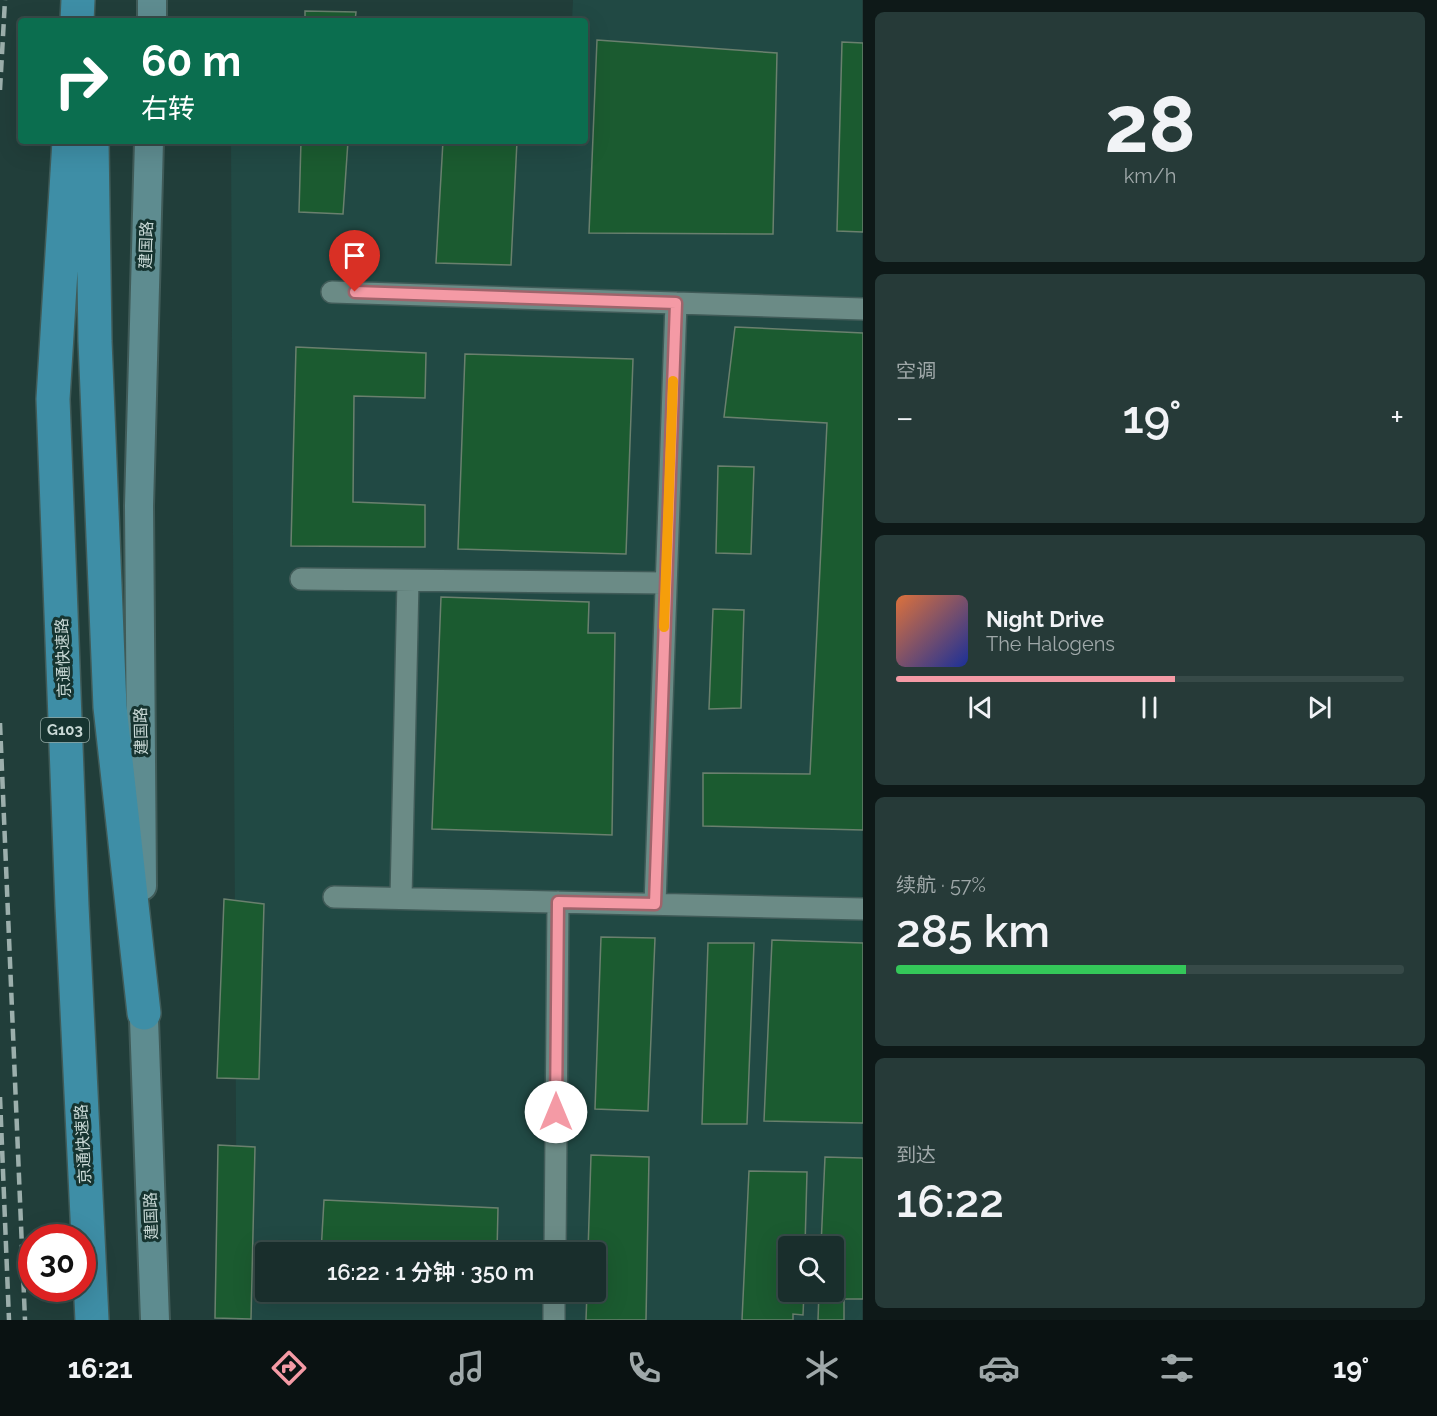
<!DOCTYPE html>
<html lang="zh">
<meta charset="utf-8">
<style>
body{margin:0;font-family:Raleway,"Noto Sans SC",sans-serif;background:#263a38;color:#f1f3f6;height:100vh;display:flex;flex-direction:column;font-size:22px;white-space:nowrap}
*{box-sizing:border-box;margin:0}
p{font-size:20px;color:#9fa8a9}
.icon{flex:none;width:33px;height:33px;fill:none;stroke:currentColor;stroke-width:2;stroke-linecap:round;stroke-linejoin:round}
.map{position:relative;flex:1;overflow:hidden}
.drawer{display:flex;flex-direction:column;gap:12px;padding:12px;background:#0e1918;width:574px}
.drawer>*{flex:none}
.banner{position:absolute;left:18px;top:18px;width:570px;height:126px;border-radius:6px;box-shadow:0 6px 24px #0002,0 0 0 2px #374a48;background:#0b6e4f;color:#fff;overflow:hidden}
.controls{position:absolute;left:778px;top:1236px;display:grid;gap:12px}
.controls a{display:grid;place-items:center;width:66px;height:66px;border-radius:6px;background:#192e2c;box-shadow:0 6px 24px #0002,0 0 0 2px #374a48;font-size:30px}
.speed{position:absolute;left:18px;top:1224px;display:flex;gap:12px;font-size:30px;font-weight:700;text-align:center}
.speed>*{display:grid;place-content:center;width:78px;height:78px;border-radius:50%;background:#192e2c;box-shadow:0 6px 24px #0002,0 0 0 2px #374a48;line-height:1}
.speed .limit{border:9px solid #d22;background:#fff;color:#111}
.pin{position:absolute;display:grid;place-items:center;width:51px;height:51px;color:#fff;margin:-62px -26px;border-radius:50% 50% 50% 0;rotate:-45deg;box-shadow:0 0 6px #0007}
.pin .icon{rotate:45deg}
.me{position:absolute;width:66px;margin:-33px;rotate:0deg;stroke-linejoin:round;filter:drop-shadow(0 0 4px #0008)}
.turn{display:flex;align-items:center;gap:21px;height:126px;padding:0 24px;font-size:27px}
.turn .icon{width:78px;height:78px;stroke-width:2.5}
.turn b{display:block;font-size:42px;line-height:51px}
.big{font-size:45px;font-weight:600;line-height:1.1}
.drawer .widget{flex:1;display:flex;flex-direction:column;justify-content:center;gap:9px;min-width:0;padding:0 21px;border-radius:9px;background:#263a38}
.drawer .dial{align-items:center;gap:0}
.dial b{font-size:78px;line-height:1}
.song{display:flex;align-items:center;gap:18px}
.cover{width:72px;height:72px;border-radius:9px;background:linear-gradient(135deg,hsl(20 70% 55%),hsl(230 70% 35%))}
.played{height:6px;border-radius:3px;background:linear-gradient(90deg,#f49aa5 55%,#374a48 55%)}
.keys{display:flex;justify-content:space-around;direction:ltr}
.heat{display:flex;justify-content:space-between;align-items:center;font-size:33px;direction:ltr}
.charge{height:9px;border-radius:4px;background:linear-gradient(90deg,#34c759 57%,#374a48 0)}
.trip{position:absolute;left:255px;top:1242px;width:351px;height:60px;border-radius:6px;background:#192e2c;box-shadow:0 6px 24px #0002,0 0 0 2px #374a48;font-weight:600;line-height:60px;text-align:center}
.dock{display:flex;height:96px;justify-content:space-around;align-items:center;background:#0a1212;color:#9fa8a9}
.dock .icon{width:42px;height:42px}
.dock .on{color:#f49aa5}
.dock b{font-size:27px;color:#f1f3f6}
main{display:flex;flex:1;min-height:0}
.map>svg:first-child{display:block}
.built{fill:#214944;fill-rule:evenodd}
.building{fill:#1b5b30;stroke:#6a806e;stroke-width:1.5}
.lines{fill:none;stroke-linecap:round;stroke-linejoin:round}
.street-casing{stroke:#405b58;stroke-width:24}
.secondary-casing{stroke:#405b58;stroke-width:32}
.highway-casing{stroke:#405b58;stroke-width:36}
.street{stroke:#6b8b86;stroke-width:21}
.secondary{stroke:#5e8c90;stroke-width:28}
.highway{stroke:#3e8ea6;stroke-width:33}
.rail{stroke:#9cafac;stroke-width:4.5;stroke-dasharray:12 6;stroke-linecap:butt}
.route-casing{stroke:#9f646b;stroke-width:15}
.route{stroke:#f49aa5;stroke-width:10}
.slow{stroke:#f59e0b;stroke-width:10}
.labels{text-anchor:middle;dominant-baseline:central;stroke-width:6;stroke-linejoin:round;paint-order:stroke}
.shield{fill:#163430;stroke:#93a8a4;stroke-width:1.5}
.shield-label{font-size:15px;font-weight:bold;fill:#c9d9d6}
.street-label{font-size:16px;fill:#c9d9d6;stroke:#163430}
</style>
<main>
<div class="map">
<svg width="863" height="1320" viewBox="0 0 863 1320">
<rect width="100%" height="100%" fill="#213e3a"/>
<path class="built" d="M573,0h289v1320h-625l-6,-1179h354v-120h-13zM789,1246h45v46h-45zM266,1252h330v40h-330z"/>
<path class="building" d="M305,11l51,1 -1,9h-50z
M597,40l180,13 -4,181 -184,-1z
M842,42l21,1v189l-26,-1z
M301,141h47l-5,73 -44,-2z
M443,141h74l-6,124 -75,-2z
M735,327l128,6v497l-160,-4v-53l107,1 17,-351 -103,-6z
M296,347l130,6 -1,45 -71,-2 -1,106 72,3v42l-134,-1z
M465,354l168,5 -7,195 -168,-5z
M718,466l36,1 -3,87 -35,-1z
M441,597l148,5 -1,31h27l-3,202 -180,-6z
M713,609l31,1 -3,98 -32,1z
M224,899l40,5 -5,175 -42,-1z
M601,937l54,1 -7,173 -53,-2z
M772,940l91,3v180l-99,-2z
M708,943h46l-7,181h-45z
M218,1145l37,2 -4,172 -36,-1z
M591,1155l58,2 -3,163h-60l1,-28h9v-40h-8z
M825,1157l38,1v141h-19v21h-26l1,-28h15v-46h-13z
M749,1171l58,1 -2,74h-16v46h15l-1,23 -10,-1v6h-51z
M324,1200l174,8 -1,44h-176z"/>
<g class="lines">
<g class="street-casing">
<path id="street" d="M332,292l531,17
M301,579l365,4
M334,897l529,12
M401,898l7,-317
M655,904l21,-601
M555,1252l3,-350
M554,1320v-28"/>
</g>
<g class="secondary-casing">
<path id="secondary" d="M152,21v-21
M142,886l-3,-380 10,-365
M143,992l12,328"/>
</g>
<g class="highway-casing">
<path id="highway" d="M77,21l1,-21
M69,141l-16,258 19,507 20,414
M92,141l3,200 15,366 34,306"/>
</g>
<use href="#street" class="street"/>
<use href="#secondary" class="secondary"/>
<use href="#highway" class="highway"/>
<path class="rail" d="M0,90l5,-90
M0,723l25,597
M0,1097l9,223"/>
</g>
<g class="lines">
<g class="route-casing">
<path id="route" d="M355,292l321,11 -21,601 -97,-2 -2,210"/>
</g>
<use href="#route" class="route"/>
<path class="slow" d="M664,627l9,-246"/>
</g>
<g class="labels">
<rect class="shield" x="41" y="718" width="48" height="24" rx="4.5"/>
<g class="shield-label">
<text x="65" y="730">G103</text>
</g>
<g class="street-label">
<text transform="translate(146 245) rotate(-88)">建国路</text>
<text transform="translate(63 658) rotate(-92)">京通快速路</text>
<text transform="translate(141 731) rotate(-91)">建国路</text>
<text transform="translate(83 1144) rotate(-93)">京通快速路</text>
<text transform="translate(151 1216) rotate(-92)">建国路</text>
</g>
</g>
</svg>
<div class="controls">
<a><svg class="icon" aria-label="search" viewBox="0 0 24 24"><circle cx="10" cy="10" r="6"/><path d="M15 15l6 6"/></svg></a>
</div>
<div class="speed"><div class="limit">30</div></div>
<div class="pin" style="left:355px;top:292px;background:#d93025"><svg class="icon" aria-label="arrive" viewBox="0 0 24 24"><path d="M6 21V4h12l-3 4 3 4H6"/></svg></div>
<svg class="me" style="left:556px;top:1112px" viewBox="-20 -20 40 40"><circle r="19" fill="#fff"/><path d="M0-13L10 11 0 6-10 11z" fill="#f49aa5"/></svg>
<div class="trip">16:22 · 1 分钟 · 350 m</div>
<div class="banner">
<div class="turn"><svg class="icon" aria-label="right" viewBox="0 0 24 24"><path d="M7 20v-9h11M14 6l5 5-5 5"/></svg><div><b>60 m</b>右转</div></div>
</div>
</div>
<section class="drawer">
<div class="widget dial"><b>28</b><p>km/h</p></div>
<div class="widget"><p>空调</p>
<div class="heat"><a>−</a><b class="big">19°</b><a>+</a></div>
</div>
<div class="widget">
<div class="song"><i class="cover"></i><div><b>Night Drive</b><p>The Halogens</p></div></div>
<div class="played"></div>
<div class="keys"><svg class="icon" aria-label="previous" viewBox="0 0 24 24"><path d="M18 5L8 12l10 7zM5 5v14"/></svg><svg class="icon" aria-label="pause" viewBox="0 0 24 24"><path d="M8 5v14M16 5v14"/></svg><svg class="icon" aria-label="next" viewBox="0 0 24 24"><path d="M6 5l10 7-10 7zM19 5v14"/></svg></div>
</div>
<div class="widget"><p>续航 · 57%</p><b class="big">285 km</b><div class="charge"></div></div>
<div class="widget"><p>到达</p><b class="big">16:22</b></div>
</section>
</main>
<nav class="dock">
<b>16:21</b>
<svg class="icon on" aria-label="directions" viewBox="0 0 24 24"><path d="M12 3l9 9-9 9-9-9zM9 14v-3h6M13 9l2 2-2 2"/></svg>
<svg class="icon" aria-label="music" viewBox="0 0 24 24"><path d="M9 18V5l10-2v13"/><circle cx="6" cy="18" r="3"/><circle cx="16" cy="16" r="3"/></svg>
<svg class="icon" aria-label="phone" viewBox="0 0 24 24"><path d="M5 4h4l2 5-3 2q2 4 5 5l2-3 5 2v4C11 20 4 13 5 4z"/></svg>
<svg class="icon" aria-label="climate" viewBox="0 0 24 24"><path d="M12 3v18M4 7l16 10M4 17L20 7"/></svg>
<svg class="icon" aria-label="car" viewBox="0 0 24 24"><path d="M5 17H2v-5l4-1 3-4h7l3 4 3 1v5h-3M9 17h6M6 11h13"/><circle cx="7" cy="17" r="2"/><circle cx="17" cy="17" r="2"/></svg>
<svg class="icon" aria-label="filters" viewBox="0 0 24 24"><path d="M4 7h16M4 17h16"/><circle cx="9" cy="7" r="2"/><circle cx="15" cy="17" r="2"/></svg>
<b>19°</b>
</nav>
